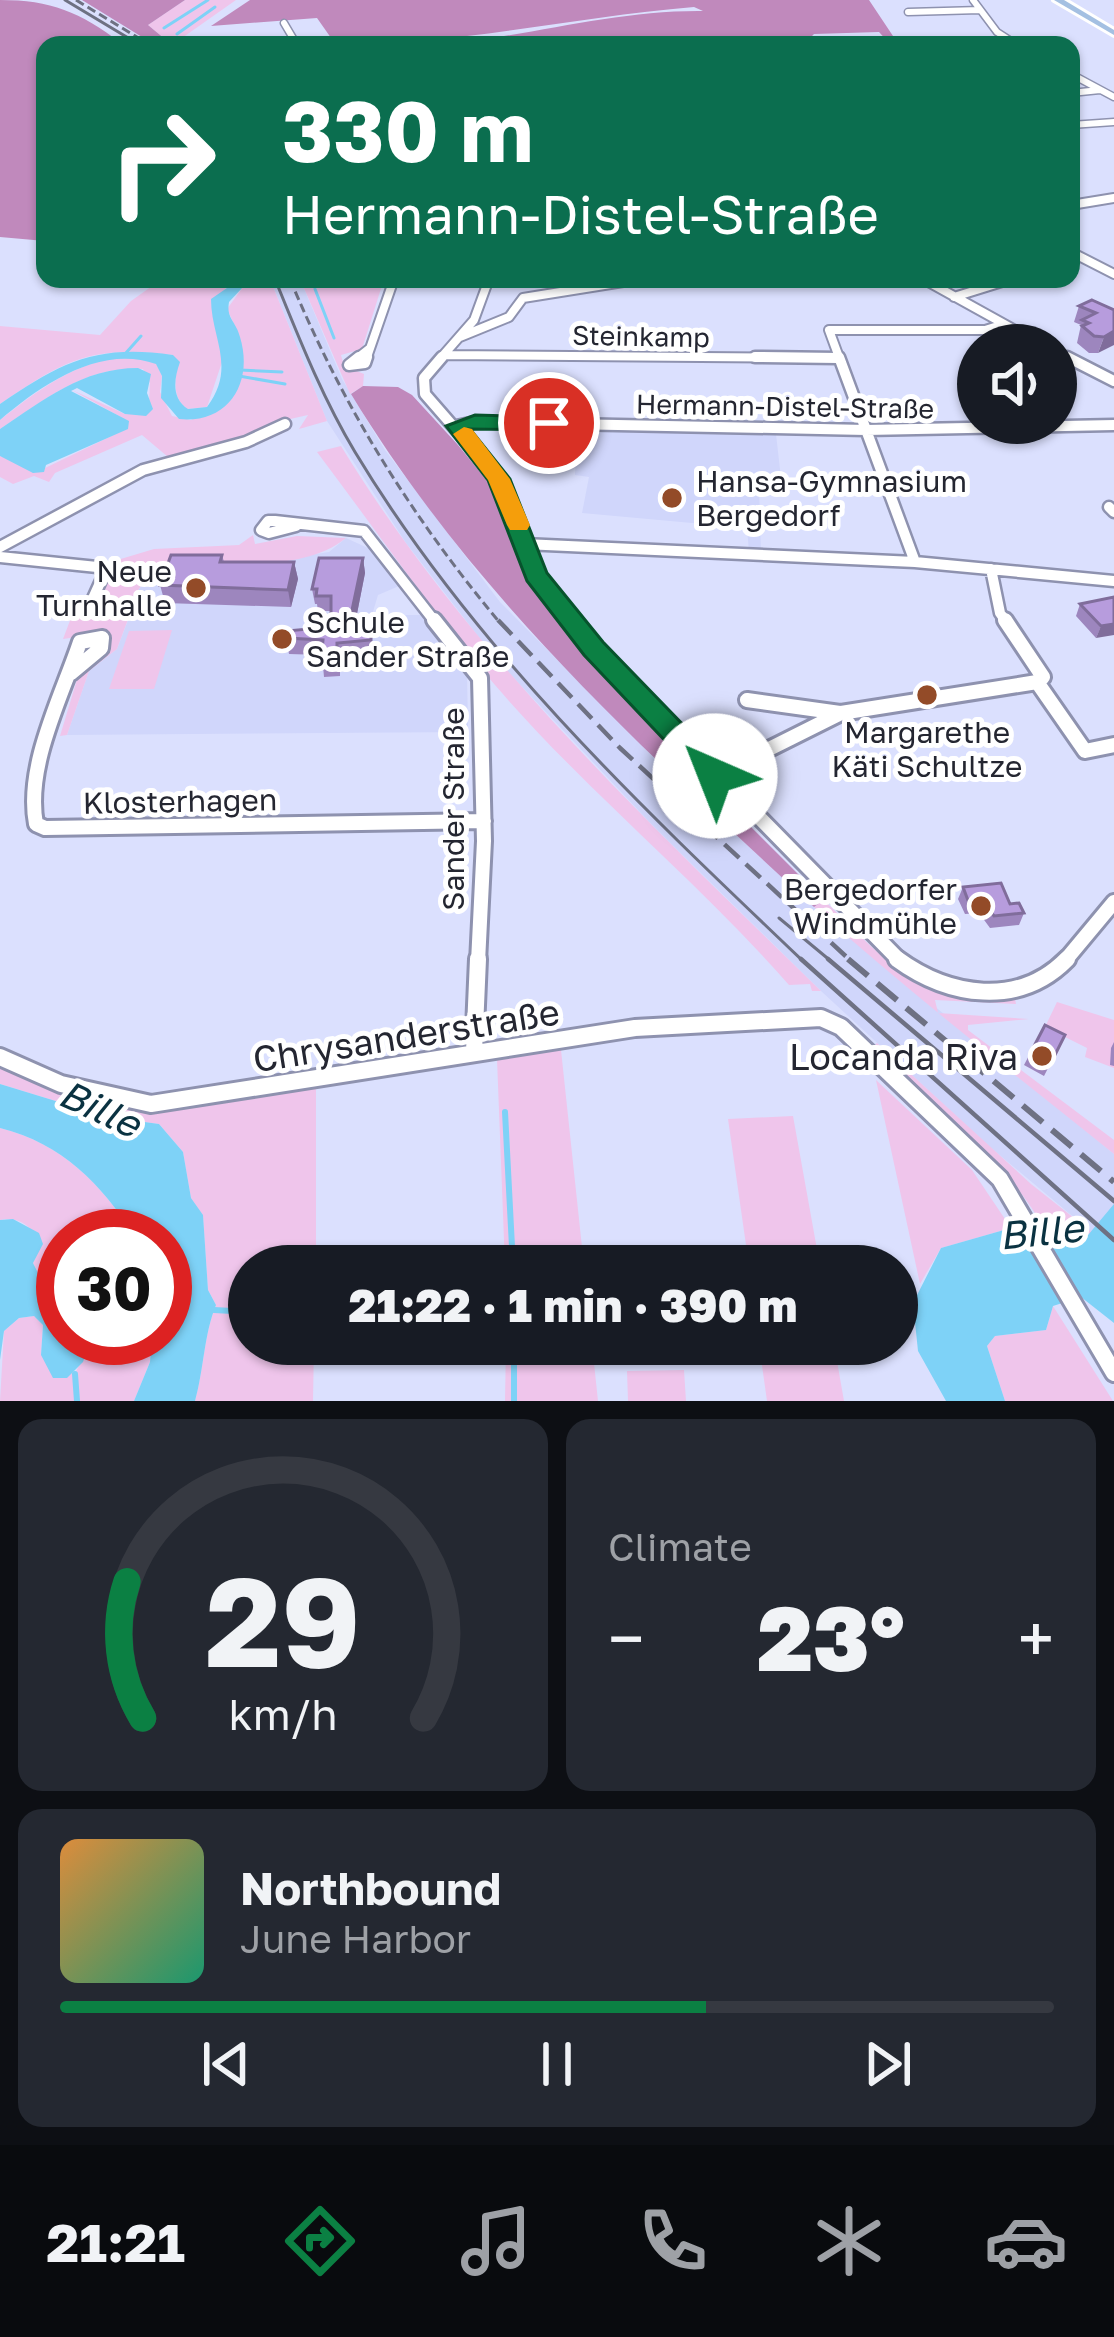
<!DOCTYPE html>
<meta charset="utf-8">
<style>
body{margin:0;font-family:"Golos Text",sans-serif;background:#242831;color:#f1f3f6;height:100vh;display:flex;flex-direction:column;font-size:45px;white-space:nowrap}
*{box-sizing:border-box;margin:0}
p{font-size:39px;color:#9ea1a6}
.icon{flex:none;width:66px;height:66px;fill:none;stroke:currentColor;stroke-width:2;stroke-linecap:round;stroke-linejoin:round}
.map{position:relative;height:1401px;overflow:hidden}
.drawer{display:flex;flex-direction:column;gap:18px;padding:18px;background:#0d0f14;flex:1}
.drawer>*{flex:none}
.banner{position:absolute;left:36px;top:36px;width:1044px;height:252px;border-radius:24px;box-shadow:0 3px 9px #0004;background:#0b6e4f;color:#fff;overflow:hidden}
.tools{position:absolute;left:957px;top:324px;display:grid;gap:24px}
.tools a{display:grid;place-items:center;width:120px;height:120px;border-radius:50%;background:#171b24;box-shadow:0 3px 9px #0004;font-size:60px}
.speed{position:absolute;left:36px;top:1209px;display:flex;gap:24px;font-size:60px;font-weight:700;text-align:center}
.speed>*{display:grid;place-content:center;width:156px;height:156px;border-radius:50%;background:#171b24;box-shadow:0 3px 9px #0004;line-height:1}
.speed .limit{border:18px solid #d22;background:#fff;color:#111}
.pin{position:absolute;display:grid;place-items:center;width:102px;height:102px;color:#fff;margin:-51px;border:6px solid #fff;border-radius:50%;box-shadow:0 3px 12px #0007}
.me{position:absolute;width:132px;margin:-66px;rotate:316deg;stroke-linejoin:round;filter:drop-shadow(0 0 9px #0008)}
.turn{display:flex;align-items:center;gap:42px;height:252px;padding:0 48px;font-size:54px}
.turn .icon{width:156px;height:156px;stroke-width:2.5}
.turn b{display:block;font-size:84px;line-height:102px}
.big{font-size:90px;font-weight:800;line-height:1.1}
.drawer .widget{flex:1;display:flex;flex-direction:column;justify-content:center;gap:18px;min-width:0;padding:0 42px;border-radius:24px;background:#242831}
.drawer .dial{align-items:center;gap:0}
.dial svg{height:312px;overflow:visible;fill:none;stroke:#363941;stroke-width:7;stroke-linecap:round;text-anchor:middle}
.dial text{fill:#f1f3f6;stroke:none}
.song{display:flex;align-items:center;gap:36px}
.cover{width:144px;height:144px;border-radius:18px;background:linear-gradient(135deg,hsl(30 70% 55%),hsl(160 70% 35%))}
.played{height:12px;border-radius:6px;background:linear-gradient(90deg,#0b8043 65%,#363941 65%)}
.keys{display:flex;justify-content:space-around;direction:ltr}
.heat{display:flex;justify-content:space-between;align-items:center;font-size:66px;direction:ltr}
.drawer .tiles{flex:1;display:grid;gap:18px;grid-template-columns:1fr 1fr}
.widget:last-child{grid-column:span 2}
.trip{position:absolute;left:228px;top:1245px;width:690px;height:120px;border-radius:60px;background:#171b24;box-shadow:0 3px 9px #0004;font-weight:800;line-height:120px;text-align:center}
.dock{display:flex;height:192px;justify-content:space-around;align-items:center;background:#090b0e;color:#9ea1a6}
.dock .icon{width:84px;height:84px}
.dock .selected{color:#0b8043}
.dock b{font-size:54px;color:#f1f3f6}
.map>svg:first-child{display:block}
.built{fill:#d0d6fb}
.green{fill:#efc5eb}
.forest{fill:#c089bc}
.water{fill:#7ed2f7}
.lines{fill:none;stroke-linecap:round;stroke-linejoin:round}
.stream-far1{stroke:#7ed2f7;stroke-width:3}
.stream{stroke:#7ed2f7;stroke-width:6}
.minor-far4-casing{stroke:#8e92af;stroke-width:9}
.minor-far3-casing{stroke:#8e92af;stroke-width:12}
.minor-far2-casing{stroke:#8e92af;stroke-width:15}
.minor-far1-casing{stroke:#8e92af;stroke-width:20}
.minor-casing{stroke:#8e92af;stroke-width:22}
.primary-casing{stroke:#fff;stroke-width:6}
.minor-far4{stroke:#fff;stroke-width:6}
.minor-far3{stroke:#fff;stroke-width:8}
.minor-far2{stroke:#fff;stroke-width:10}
.minor-far1{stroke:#fff;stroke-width:14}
.minor{stroke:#fff;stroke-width:16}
.primary{fill:#a4c0e2;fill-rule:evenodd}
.tram-far1{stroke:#6e7183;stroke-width:3}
.tram{stroke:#6e7183;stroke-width:4.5}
.rail-far2{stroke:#6e7183;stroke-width:3;stroke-dasharray:9 4.5;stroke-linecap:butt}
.rail-far1{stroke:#6e7183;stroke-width:4.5;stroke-dasharray:20 9;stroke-linecap:butt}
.rail{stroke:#6e7183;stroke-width:6;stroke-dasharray:26 12;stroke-linecap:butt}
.wall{fill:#9d86be}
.shaded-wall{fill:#806d9b}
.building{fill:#b79cdd;stroke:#806d9b;stroke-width:3}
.route{fill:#0b8043;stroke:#07532c;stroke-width:3}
.slow{fill:#f59e0b}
.poi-dot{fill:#934b28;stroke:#fff;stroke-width:4.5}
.labels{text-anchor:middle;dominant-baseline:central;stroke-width:10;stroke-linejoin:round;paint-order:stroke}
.far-street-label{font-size:27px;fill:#242631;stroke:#fff}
.poi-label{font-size:30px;fill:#242631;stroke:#fff;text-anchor:start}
.street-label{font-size:30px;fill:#242631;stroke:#fff}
.near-street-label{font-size:36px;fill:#242631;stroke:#fff}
.near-poi-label{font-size:36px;fill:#242631;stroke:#fff;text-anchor:end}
.near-water-label{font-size:39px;font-style:italic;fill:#0a3241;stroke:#fff}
</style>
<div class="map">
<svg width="1114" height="1401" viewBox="0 0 1114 1401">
<rect width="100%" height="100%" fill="#dbe0fe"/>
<path class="built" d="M300,279l42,100 43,71 115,152 165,167 149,138 300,247v97l-124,-104 -169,-156 -167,-164 -159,-169 -89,-115 -79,-122 -56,-140z
M577,430l199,4 6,53h-23l2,65h-12l-2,-24 -165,-15 7,-36 -14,-2z
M346,538l24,11 29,37 -21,9 -6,20h53l42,55 1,62 -401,3 22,-64 28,-22 13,-34 -7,-3 26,-37 47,-10 35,2 98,-15z"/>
<path class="green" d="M185,0h51l-64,45 -24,-20z
M162,279h78l-11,5 -16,21 11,51 -17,51 -20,2c-19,-14 -7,-35 -14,-54 -82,-10 -107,4 -173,49v-78l100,9 31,-34z
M262,279h8l57,142 -28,8 9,-14 -40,9 -22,14 -78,19 -26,-22 -87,38 -6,9 -15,-6 -21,8 -13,-7v-21l43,13 83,-40 2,-8 -56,-31 53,24 24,-11 1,-20 -7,-14c-59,-3 -96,30 -143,60v-9c43,-34 99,-77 156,-57l6,13 -2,16 12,24 19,4 47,-36 -3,-58 -8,-17 16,-22z
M300,279h84l-22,70 -21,6 3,11 20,8 -1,12 -13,8z
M341,446c127,208 307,376 480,545h-9l-2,-7 -21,1c-93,-106 -203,-194 -294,-300 -64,-74 -119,-155 -178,-233z
M253,535l2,9 42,-8 49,2c-39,32 -102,24 -150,27 -15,1 -32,7 -47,10l-26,36 7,3 -13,35 -28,22 -22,64 -7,1 19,-63 30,-29 -5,-11 -41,6 11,-29 17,1 11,-13 8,-23 -6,-11 50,-15 85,-4z
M172,630l-18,59h-45l20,-58z
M824,900c74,73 83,91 191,99l1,5 -81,-4 3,13 91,6 -61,6v5l146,110v14c-101,-81 -203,-160 -300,-247z
M1057,1002l57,18v48l-29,-11 2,-9 -42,-21z
M877,1043l154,141 62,49 -19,3 -29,-7c-42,-72 -112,-125 -173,-181z
M561,1050l23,216h-79l-8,-207z
M0,1057l130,45 186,-22v186h-67v78h65l-1,57h-118c9,-32 9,-67 21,-96l-8,-15 -5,-74 -12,-18 -8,-46 -24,-28 -51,-7 -108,-33z
M876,1080l96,90 39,58 -70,20 -21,36z
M793,1116l27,150h-71l-21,-147z
M0,1128c63,16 100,55 135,108h-72v36l-24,3 -6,-12 9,-19c-9,-16 -23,-29 -42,-24z
M1053,1306l60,95h-108l-18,-55 8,-10 51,-6z
M34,1316l9,9 -2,30 34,19 16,-36h61l-2,24 -16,39h-134l4,-70 15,-13z
M506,1344h86l6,57h-93z
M759,1344h75l10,57h-77z
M684,1370l2,31h-58l-1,-30z"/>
<path class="forest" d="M0,0c51,0 80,12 121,43l-76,2v196l-45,-4z
M82,0h103l-37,25 24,20h-17z
M250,0h619l30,45h-8l-12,-13 -65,2 -3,3 34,8h-408c89,-8 177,-35 266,-34l-9,-4c-121,10 -235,38 -358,38l-19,-27 -106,8z
M363,386l35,1 14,8 46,50 31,38 26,64 39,65 155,173 115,115 -10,7c-173,-160 -339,-309 -463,-513z"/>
<path class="water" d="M240,279h22l-19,8 -14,15c-3,17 7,19 11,35 14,46 -12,87 -61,82l-18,-21 1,-22 -6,-12c-56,-20 -115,21 -156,56v-16c62,-42 96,-60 173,-49l7,7c-6,17 -9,36 8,47l19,-2c30,-40 4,-69 4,-108z
M138,368l13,6 -4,19 6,16 -7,7 -21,-2 -48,-26 -6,3 58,30 -1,8 -82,36 -2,7 -11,1 -33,-17v-27c44,-29 82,-61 138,-61z
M0,1084l108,33 51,7 24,28 8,46 12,17 5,75 8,15c-12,29 -12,64 -21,96h-61l16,-39 2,-24h13v-102h-30c-35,-53 -72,-92 -135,-108z
M1114,1204v119l-33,-26 -28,9 -7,24 -51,6 -8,10 18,55h-59l-28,-50 -5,-48 28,-55 70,-20 77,7z
M13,1219l26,14 4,11 -10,19 6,12 24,-3v66h28l-8,24 -16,16h-14l-12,-23 2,-30 -9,-9 -15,2 -15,13 -4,29v-140z"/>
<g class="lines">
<path class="stream-far1" d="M164,28l44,-28
M177,34l38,-27
M315,289l19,49
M125,354l16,-18
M240,370l42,2
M239,376l46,8"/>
<path class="stream" d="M505,1112l8,154
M214,1310l18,1
M514,1344v57
M75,1374l2,27"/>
<g class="minor-far4-casing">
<path id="minor-far4" d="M973,0l24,32 20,13
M908,12l72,-2
M284,23l13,22
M1071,74l43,23
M1071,93l29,-3
M1071,125l43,-3"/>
</g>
<g class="minor-far3-casing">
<path id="minor-far3" d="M1071,205l43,-7
M1071,252l43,22
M923,279l119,66
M954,297l58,-18
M460,337l49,-20 14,-19 119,-19
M1056,352l17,8
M444,355l394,3
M355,360l14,-11
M366,360l28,-81
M439,360l35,-40 15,-41
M840,360l-11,-30h156l16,-5"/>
</g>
<g class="minor-far2-casing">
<path id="minor-far2" d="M359,357l-10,8 16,-2 2,-6
M442,357l-18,21 1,16 74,85 23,53 8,36 43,55
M755,357l83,1
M839,357l76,205
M1067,357l47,24
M456,426l19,-4 391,8 248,-5
M1109,507l5,5
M296,526l-27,7 -8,-3 7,-9h7l89,10 72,92
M524,544l391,18 199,19
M0,547l143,-77 103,-28 39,-18
M0,557l97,10 7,7 -15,33
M991,569l9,44 7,10"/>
</g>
<g class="minor-far1-casing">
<path id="minor-far1" d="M434,620l46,58 4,163 -6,121
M571,620l23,29 307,313
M71,673l30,-25 1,-10 -22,4c-18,54 -55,124 -44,182l9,4 439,-7
M1037,682l48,69 29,-6
M747,700l93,13
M715,776l126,-63 196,-31 6,-5 -38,-57
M1064,962l50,-60"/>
</g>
<g class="minor-casing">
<path id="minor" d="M897,959c52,38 122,49 170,0
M474,1052l4,-93
M0,1057l61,27 90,20 484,-76 186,-10 20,9 159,152 114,194"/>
</g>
<g class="primary-casing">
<path id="primary" d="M1054,0h10l50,30v5z"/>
</g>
<use href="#minor-far4" class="minor-far4"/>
<use href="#minor-far3" class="minor-far3"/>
<use href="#minor-far2" class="minor-far2"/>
<use href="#minor-far1" class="minor-far1"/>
<use href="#minor" class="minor"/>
<use href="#primary" class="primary"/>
<path class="tram-far1" d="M65,0l75,45
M275,279c24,59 47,118 80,173 118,196 285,354 449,510
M779,918l53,44"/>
<path class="tram" d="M801,959l313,281
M828,959l286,242"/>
<path class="rail-far2" d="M76,0l74,45
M290,279c53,128 121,237 210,344"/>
<path class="rail-far1" d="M498,620l122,128 232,214"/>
<path class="rail" d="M848,959l266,223"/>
</g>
<path class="wall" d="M1079,306l35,4 -16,43h-9l-12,-10 4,-18 -7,-3z
M222,555l2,7h70l4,17 -7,28 -126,-4 -5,-18z
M363,558l2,15 -11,56 17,1 2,25 -33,3v18l-16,1 -2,-22 -33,-1 -3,-16 45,-11v-16h-13l-1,-7h-2l-3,-15z
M1114,597l-18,41 -20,-22 4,-12z
M963,887l47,17 14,9 -5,12 -29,3 -11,-15 -14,1 -7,-15z
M1045,1025l20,10 -21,41 -20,-11z
M1114,1042v24l-4,-1 1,-17z"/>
<path class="shaded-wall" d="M1114,331v14l-16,8 6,-16z
M363,558l2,15 -14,71 -3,-15z
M294,562l4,17 -7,28 -3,-17z
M1114,624v11l-18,3 5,-12z"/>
<path class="building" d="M1092,300l22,10v21l-10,6 -10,-1 -12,-10 7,-3 -7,-3 14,-7 -17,-7z
M171,555h51l-2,7h74l-6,28 -128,-5z
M319,558h44l-15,71 23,1v10l-34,3v18l-16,1 2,-22 -37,-2v-7l45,-4v-31h-15l1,-7h-5z
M1114,597v27l-13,2 -21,-22z
M1001,883l9,21 9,-1 5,10 -30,3 -11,-15 -14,2 -6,-16z
M1045,1025l20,10 -15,30 -20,-11z"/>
<path class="route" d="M475,415l74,2 10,6 -10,7 -79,-1 40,50 37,94 56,69 122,126 5,8 -5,7h-20l-121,-128 -57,-74 -39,-101 -42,-54z"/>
<path class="slow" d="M464,427l8,2 38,50 20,46 -3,5h-17l-3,-5 -19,-45 -35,-46z"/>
<g class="poi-dot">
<circle cx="672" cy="498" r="12"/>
<circle cx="196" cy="588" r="12"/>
<circle cx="282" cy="639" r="12"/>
<circle cx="927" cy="695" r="12"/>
<circle cx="981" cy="906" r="12"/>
<circle cx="1042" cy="1056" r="12"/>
</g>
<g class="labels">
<g class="far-street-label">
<text transform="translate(641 336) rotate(1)">Steinkamp</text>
<text transform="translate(785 406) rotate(1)">Hermann-Distel-Straße</text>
</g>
<g class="poi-label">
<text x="696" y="481">Hansa-Gymnasium<tspan x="696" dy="34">Bergedorf</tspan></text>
<text x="172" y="571" text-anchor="end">Neue<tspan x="172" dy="34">Turnhalle</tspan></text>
<text x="306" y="622">Schule<tspan x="306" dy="34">Sander Straße</tspan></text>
<text x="927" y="732" text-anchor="middle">Margarethe<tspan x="927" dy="34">Käti Schultze</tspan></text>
<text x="957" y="889" text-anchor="end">Bergedorfer<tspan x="957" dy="34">Windmühle</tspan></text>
</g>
<g class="street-label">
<text transform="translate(180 801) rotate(-1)">Klosterhagen</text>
<text transform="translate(453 809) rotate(-90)">Sander Straße</text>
</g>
<g class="near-street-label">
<text transform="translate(406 1035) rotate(-9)">Chrysanderstraße</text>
</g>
<g class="near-poi-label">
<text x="1018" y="1056">Locanda Riva</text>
</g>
<g class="near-water-label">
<text transform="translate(100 1108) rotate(25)">Bille</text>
<text transform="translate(1041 1231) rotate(-6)">Bille</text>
</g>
</g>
</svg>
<div class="tools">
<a><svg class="icon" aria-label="sound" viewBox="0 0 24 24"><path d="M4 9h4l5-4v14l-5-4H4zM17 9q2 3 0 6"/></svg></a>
</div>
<div class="speed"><div class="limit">30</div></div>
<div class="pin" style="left:549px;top:423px;background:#d93025"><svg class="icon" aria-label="arrive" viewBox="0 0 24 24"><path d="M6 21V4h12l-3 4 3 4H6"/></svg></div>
<svg class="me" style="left:715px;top:776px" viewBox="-20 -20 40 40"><circle r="19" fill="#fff"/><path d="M0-13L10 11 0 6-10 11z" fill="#0b8043"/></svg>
<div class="trip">21:22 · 1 min · 390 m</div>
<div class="banner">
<div class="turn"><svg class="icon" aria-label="right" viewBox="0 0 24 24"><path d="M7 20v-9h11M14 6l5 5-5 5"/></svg><div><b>330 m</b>Hermann-Distel-Straße</div></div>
</div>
</div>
<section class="drawer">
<div class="tiles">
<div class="widget dial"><svg viewBox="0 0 100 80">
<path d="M14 69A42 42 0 1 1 86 69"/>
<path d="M14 69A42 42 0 0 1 10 34" stroke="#0b8043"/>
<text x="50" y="56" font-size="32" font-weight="700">29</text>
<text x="50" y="72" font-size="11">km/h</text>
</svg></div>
<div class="widget"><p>Climate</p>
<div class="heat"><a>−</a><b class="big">23°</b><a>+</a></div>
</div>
<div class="widget">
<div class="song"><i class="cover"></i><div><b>Northbound</b><p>June Harbor</p></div></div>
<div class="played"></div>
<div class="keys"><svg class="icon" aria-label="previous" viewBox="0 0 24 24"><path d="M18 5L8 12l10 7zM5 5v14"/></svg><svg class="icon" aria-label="pause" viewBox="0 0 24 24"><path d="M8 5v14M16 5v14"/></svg><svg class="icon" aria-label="next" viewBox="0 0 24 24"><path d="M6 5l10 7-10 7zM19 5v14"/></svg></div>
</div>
</div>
</section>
<nav class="dock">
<b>21:21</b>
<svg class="icon selected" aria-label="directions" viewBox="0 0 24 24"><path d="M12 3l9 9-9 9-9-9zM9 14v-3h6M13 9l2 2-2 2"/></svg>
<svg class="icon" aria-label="music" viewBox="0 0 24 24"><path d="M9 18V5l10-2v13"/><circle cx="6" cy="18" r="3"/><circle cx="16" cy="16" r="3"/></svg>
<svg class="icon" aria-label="phone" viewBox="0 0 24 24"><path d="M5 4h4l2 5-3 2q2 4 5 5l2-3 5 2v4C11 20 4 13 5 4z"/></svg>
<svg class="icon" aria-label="climate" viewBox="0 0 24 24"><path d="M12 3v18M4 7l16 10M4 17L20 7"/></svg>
<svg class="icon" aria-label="car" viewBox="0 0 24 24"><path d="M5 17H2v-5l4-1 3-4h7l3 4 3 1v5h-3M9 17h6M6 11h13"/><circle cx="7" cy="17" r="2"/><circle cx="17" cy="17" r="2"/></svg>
</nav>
